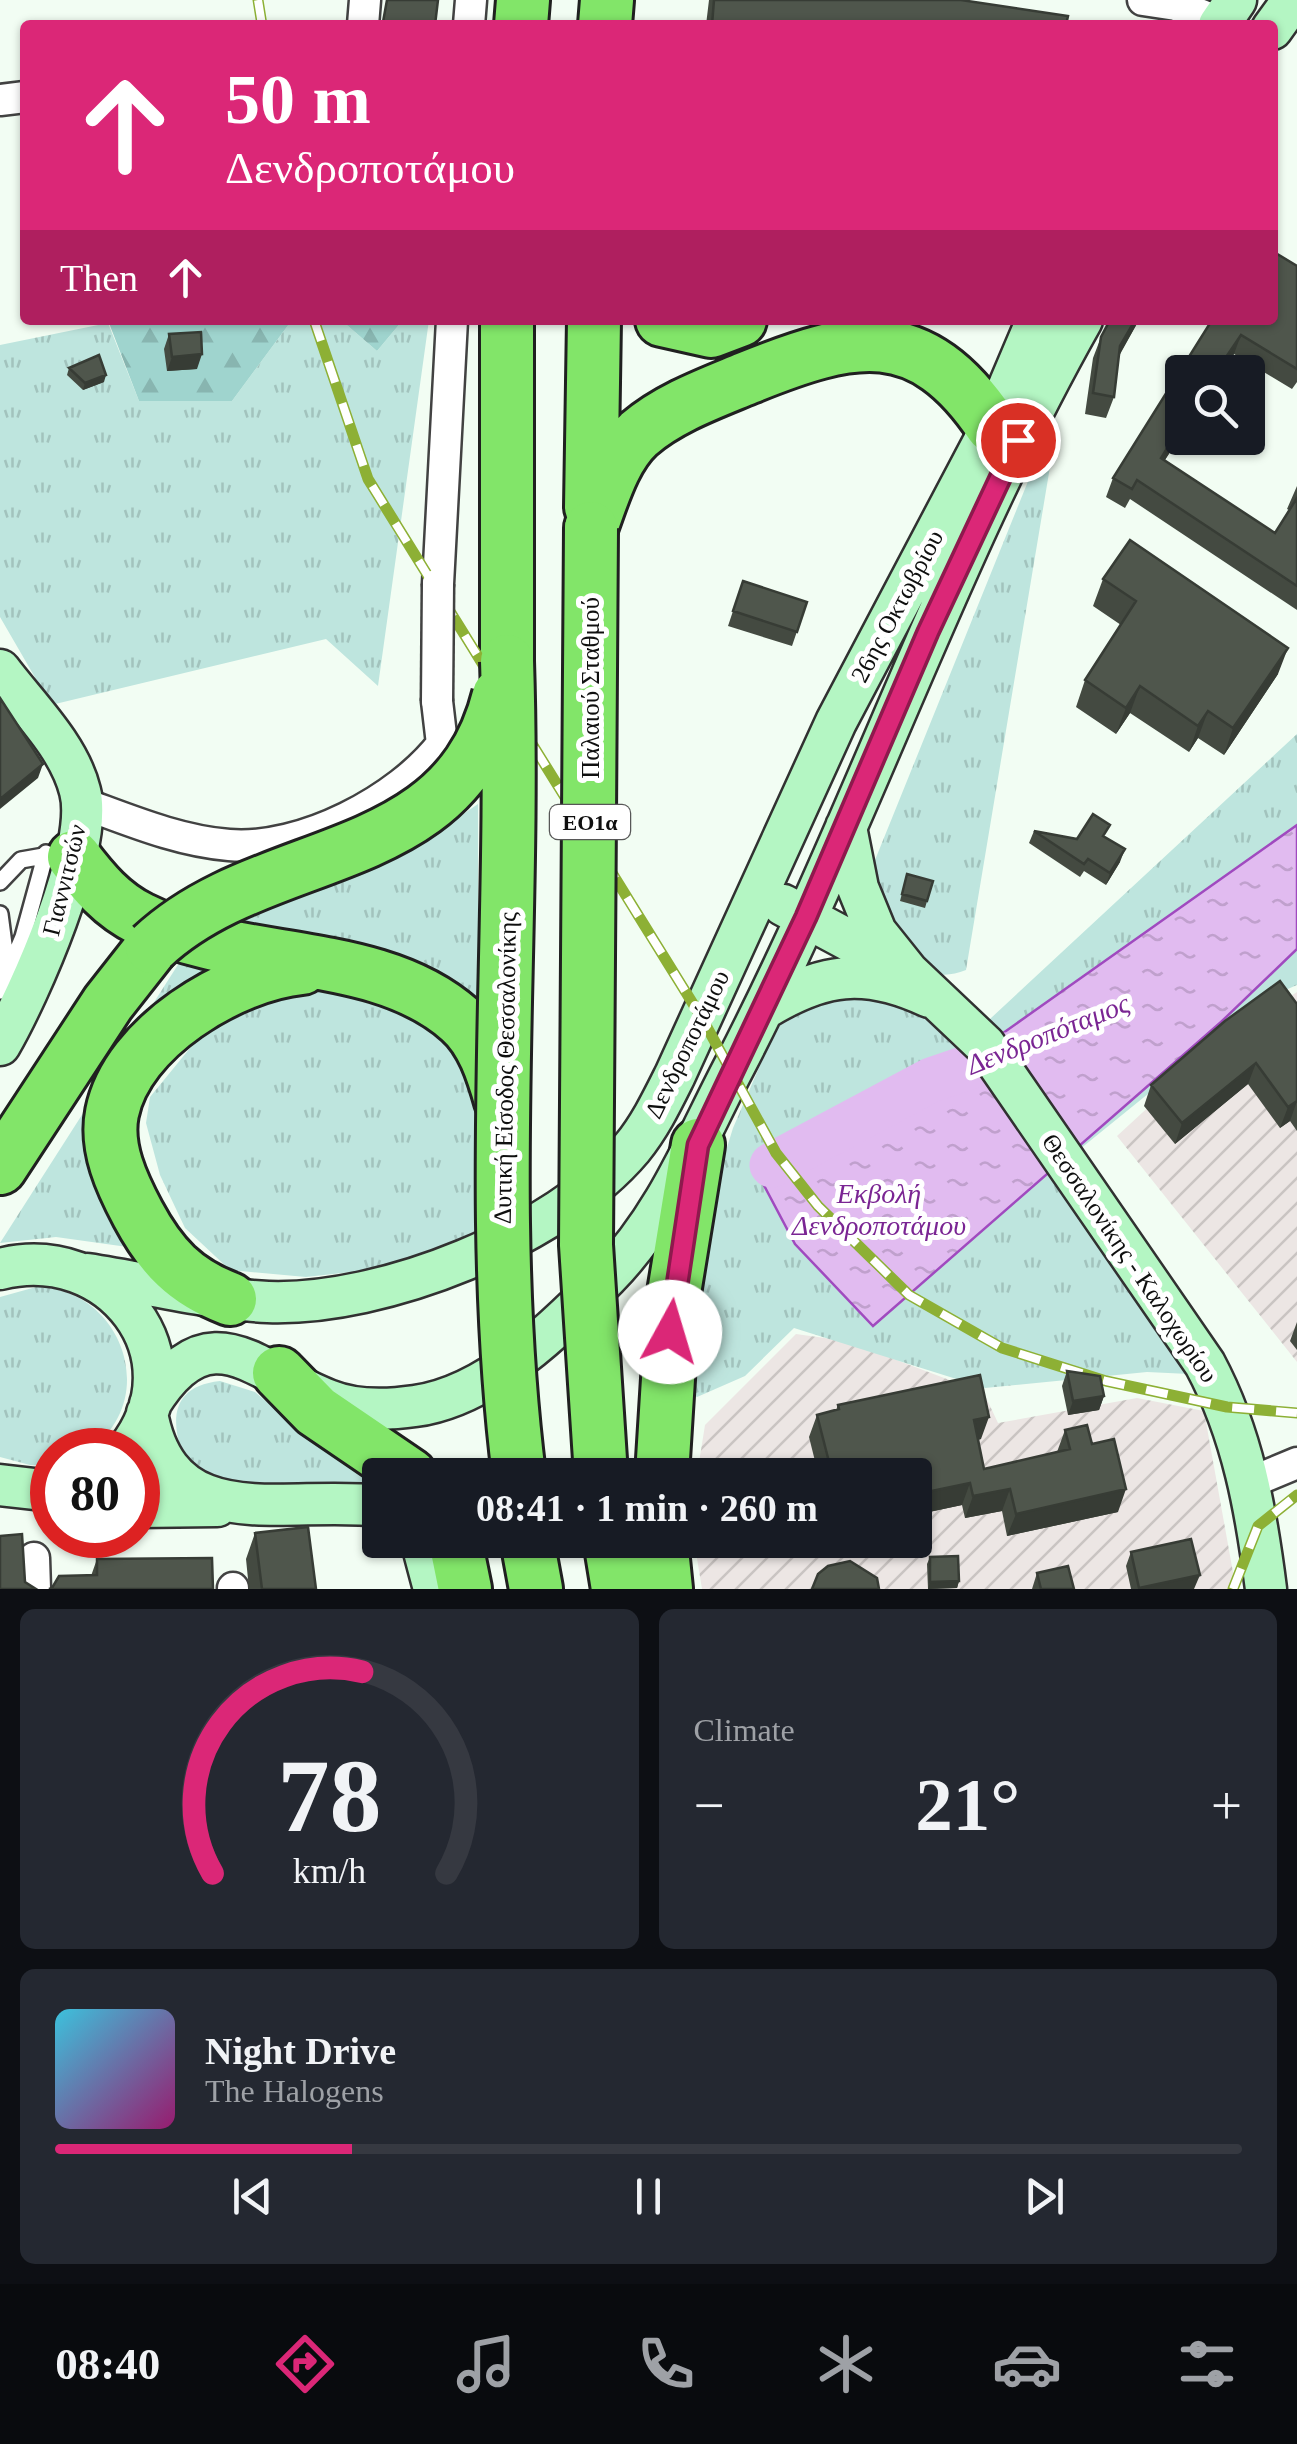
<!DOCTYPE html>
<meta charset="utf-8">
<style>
body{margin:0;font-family:"Times New Roman",serif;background:#242831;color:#f1f3f6;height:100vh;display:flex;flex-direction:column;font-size:38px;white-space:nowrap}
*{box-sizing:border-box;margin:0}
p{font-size:32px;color:#9ea1a6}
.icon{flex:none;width:55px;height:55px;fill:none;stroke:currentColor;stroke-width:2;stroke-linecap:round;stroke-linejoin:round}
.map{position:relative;height:1589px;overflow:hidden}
.drawer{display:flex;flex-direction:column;gap:20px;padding:20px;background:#0d0f14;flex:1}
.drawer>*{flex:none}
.top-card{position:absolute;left:20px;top:20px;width:1258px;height:305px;border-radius:10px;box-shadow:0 2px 8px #0004;background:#db2777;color:#fff;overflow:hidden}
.controls{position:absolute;left:1165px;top:355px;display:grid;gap:20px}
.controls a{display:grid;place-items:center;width:100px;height:100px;border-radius:10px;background:#171b24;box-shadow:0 2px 8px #0004;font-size:50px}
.speed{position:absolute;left:30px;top:1428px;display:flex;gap:20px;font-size:50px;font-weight:700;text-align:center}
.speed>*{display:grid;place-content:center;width:130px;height:130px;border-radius:50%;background:#171b24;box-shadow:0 2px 8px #0004;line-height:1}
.speed .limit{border:15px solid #d22;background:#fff;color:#111}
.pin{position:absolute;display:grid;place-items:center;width:85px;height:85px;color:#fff;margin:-42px;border:5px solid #fff;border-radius:50%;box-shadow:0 2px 10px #0007}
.me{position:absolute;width:110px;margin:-55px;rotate:6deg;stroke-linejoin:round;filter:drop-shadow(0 0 8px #0008)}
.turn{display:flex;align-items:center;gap:35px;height:210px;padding:0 40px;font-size:45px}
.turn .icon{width:130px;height:130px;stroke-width:2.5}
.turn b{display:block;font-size:70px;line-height:85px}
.then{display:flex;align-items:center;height:95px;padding:0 40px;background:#0003;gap:20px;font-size:38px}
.big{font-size:75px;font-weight:700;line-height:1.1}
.drawer .widget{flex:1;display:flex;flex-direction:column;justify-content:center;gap:15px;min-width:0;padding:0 35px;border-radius:15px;background:#242831}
.drawer .dial{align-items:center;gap:0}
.dial svg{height:260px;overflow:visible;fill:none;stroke:#363941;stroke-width:7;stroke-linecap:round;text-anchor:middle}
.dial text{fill:#f1f3f6;stroke:none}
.song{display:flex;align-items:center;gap:30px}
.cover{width:120px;height:120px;border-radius:15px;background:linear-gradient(135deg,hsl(190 70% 55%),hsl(320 70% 35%))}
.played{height:10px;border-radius:5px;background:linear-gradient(90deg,#db2777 25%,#363941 25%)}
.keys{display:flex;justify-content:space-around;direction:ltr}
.heat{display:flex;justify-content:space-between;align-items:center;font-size:55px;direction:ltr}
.drawer .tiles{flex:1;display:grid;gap:20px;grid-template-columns:1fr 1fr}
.widget:last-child{grid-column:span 2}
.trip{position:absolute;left:362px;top:1458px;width:570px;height:100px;border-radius:10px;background:#171b24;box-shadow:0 2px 8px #0004;font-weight:700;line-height:100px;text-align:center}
.tab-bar{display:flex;height:160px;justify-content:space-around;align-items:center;background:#090b0e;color:#9ea1a6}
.tab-bar .icon{width:70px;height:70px}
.tab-bar .selected{color:#db2777}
.tab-bar b{font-size:45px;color:#f1f3f6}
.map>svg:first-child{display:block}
.industrial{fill:url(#industrial-furrows)}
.grass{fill:url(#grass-tufts)}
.forest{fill:url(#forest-firs)}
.water{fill:url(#water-ripples);stroke:#a04abf;stroke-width:2.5}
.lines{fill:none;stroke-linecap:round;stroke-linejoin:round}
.river{stroke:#e1bbf0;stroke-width:45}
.lane-casing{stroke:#424242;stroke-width:20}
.street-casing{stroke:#424242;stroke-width:35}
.secondary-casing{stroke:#313131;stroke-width:45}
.highway-casing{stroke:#202020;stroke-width:58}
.lane{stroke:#fff;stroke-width:15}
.street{stroke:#fff;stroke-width:30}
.secondary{stroke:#b4f6c3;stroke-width:40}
.highway{stroke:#82e569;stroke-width:52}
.rail-casing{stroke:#8db035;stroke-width:11}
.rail{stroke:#fff;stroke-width:8;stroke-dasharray:22;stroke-linecap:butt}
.street-bridge-casing{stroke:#424242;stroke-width:35;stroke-linecap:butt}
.highway-bridge-casing{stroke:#202020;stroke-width:58;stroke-linecap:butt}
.street-bridge{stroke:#fff;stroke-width:30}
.highway-bridge{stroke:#82e569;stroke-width:52}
.wall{fill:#444a41}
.shaded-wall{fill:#373c35}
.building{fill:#4f564c;stroke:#373c35;stroke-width:2.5}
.route-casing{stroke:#8e194d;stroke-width:25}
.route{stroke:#db2777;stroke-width:18}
.labels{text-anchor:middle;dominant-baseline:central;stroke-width:10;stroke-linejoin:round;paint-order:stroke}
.shield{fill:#fff;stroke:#575757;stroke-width:2.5}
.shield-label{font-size:22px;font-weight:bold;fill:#0f0f0f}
.street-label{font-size:25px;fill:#0f0f0f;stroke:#fff}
.water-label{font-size:28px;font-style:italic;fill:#7a2593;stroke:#fff}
</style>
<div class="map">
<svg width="1297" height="1589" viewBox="0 0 1297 1589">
<defs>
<pattern id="industrial-furrows" width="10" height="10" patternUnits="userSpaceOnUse" patternTransform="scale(2.5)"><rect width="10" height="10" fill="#ece6e4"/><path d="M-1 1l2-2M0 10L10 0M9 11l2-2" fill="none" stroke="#c9c4c2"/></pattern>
<pattern id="grass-tufts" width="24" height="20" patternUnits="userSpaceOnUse" patternTransform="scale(2.5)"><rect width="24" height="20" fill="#bee5de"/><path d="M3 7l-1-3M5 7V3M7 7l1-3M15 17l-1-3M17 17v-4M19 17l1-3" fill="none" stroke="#a2c3bd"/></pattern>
<pattern id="forest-firs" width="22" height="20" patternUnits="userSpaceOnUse" patternTransform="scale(2.5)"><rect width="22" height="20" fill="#9fd4ce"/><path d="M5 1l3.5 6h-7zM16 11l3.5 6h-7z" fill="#88b5b0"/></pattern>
<pattern id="water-ripples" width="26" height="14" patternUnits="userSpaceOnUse" patternTransform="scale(2.5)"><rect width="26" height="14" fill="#e1bbf0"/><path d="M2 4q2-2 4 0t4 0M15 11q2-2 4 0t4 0" fill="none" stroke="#c0a0cd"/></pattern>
</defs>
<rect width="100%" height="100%" fill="#f2fdf3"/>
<path class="industrial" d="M1297,992v370l-180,-226 102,-94z
M796,1334l50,7 138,52 14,30 139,-25 67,13 32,178h-534l-8,-49h221v-65h-218l8,-50z"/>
<path class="grass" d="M292,320h49l36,31 26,-31h26l-51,366 -52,-47 -275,66 -51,-88v-272l108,-22 31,78h93z
M1055,437l-89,533c-61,25 -78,-57 -95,-100l162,-401z
M1297,734v251l-32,14 -217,176 64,81 77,118 -42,-2 -162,16 -191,-60 -49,48 -48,21 -7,-4 -2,-52 33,-174 12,-39 47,-109 57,-31 90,25 36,31z
M478,804v432l-100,33 -72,8 -76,-7 -45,-42 -25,-53 -14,-52 4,-26 45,-55 64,-49 -8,-32 -142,129 40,160 -93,-13 -56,6 181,-283 41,-34 58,-29 128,-46z
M36,1287c86,1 126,112 53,163h-37v15h-22l-30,-8v-160z
M220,1381l35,11 71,60 48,25 -3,9 -154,-4 -28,-12c-17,-38 -26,-83 31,-89z"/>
<path class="forest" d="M111,320h181l-60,81h-93l-30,-78z
M341,320h62l-26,31z"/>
<path class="water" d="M1297,825v124l-76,73 -348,304 -78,-82 -37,-70 149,-73z"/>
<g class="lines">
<path class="river" d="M772,1165l159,-85 73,-25"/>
<g class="lane-casing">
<path id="lane" d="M0,882l21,-22 34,-6
M0,914l8,61
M0,991l23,-54 23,-84"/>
</g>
<g class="street-casing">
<path id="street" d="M1143,0l33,5 51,20
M363,25l2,-25
M469,25l2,-25
M0,100l25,-3
M438,584l14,-264
M82,803c47,17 96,38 147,42 73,6 170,-45 213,-101l-5,-43
M1249,1483l48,-20
M34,1558l1,31
M233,1588v1"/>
</g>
<g class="secondary-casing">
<path id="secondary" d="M1219,25l17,-25
M1272,29l21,-29
M0,670c27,36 69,76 80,121 15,56 -51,204 -80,254
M846,827l12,61 18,44 32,40 77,73 220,319c38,71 51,146 61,225
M783,905l112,60
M764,1009c58,-36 101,-42 165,-12
M0,1269c110,-28 201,87 127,181
M87,1274c60,9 120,25 181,28 115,4 289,-65 364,-154 18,-22 30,-47 43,-73l161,-353 156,-296 45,-106
M150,1404c60,-97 108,-30 178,-4 27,11 59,10 87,6 74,-10 142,-78 192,-129 60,-61 89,-138 128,-212 126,-244 212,-506 347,-745
M147,1413c23,127 140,81 233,93
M0,1485l52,6
M138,1507l79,-1
M421,1540l13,49"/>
</g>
<g class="highway-casing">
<path id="highway" d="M521,25l2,-25
M605,25l2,-25
M507,320v341
M662,320l49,11 29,-11
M591,507l3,-187
M591,528c12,-32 22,-70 48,-94 30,-26 72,-41 108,-56 106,-43 173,-59 245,48
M74,857c19,25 38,48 67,62 96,49 236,27 319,101 23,20 33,53 41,81
M0,1168l108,-165 44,-56
M230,1299c-45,-17 -69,-42 -92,-85 -16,-30 -33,-66 -26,-101 15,-76 119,-138 190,-145
M279,1373l37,38 94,64
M662,1475l11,-176 25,-154
M455,1540l10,49
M527,1540l9,49
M610,1540l8,49
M661,1540l5,49"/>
</g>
<use href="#lane" class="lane"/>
<use href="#street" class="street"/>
<use href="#secondary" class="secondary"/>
<use href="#highway" class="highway"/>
<g class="rail-casing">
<path id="rail" d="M258,0l4,25
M314,320l54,159 335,541 73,133 42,53 91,89 93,53 104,33 121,26 70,6
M1233,1589l25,-63 39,-31"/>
</g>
<use href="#rail" class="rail"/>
<g class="street-bridge-casing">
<path id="street-bridge" d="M437,701l1,-117"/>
</g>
<g class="highway-bridge-casing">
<path id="highway-bridge" d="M591,528l-5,717 15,230
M507,661c9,272 -22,543 12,814
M152,947c113,-106 303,-74 347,-252"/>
</g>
<use href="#street-bridge" class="street-bridge"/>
<use href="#highway-bridge" class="highway-bridge"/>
</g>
<path class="wall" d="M709,0h252l105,25h-360z
M1297,266v116l-5,7 -58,-35 -69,106 110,73 14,-23 -2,-1 10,-23v124l-167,-111 -5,9 -19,-11 7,-19z
M1139,320l-20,35 -5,42 -8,21 -21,-4 8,-56 8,-21z
M169,334l28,35 -30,2 -3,-22z
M69,368l35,14 -21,8 -16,-15z
M1103,579l175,95 -54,81 -26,-17 -9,14 -59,-39 -14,21 -40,-27 9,-27 36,-55 -28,-19z
M743,581l64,21 -15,44 -64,-20z
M1034,831l43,8 29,-2 14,25 -14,23 -22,-14 -4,6 -51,-34z
M907,874l26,7 -8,27 -25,-7z
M1297,1004v127l-7,-10 -10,7 -32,-44 -73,60 -31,-38 7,-21z
M1297,1322v28l-7,-9z
M1067,1371l37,25 -5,14 -31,5 -6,-29z
M838,1405l143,34 -3,1 6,29 73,-17 8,-22 27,14 26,68 -111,24 -5,-25 -37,7 -3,-13 -47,10v-40h-149l1,-3 48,-11 -6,-24 8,-22 19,-5z
M255,1533l61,56h-67l-3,-30z
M1131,1552l63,37h-63l-5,-23z
M930,1557l29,24 -2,7 -29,1 -1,-25z
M212,1558l-160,30 39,-12 6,-17z
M1037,1573l37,16h-42z"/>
<path class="shaded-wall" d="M1135,320h4l-26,47 7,-21z
M1241,335l-7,19 -12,18h-6z
M202,354l-5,15 -30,2 5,-14z
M106,375l-2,7 -21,8 2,-7z
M1182,424v9l-28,44 7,-19z
M1288,648l-10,26 -54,81 9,-27z
M1140,686l-10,27 -14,21 10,-26z
M1208,711l-10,27 -9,14 9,-26z
M43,764l-5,14 -38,31v-10z
M1125,849l-5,13 -14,23 4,-12z
M1256,1063l-8,21 -73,60 7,-21z
M1297,1101l-7,20 -10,7 8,-21z
M1104,1396l-5,14 -31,5 5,-14z
M989,1417l-8,22 -15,3 8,-22z
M916,1466l-4,9h-52z
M970,1483l-8,22 -47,10 7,-22z
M1010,1489l-8,22 -37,7 8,-22z
M1126,1489l-8,23 -111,24 9,-22z
M1200,1575l-6,14h-55v-1z
M959,1581l-2,7 -29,1 2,-7z"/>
<path class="building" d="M387,0h51l-3,25h-56l4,-3z
M714,0h247l107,16 -2,9h-354z
M1274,252l23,14v103l-56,-34 -25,37h-34v52l-21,34 114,75 22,-35v88l-160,-106 -5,9 -19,-11 99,-158h60z
M1110,320h25l-15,26 -6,51 -21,-4 8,-56z
M201,332l1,22 -30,3 -3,-23z
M99,355l7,20 -21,8 -16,-15z
M1130,540l158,108 -55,80 -25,-17 -10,15 -58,-40 -14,22 -41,-28 51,-79 -33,-22z
M743,581l64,21 -10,30 -64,-21z
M0,698l43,66 -43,35z
M1093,814l17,11 -7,11 22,13 -15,24 -22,-14 -4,5 -50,-33 43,8z
M907,874l26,7 -6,20 -25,-7z
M1280,981l17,23v97l-9,6 -32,-44 -74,60 -31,-38 74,-64z
M1067,1371l33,5 4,20 -31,5z
M980,1375l9,42 -15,3 10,49 86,-20 -5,-19 22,-5 5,19 22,-5 12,50 -110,25 -6,-25 -37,7 -3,-13 -48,10 -6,-27 -56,9h-93v-3l61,-14 -11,-43 22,-6 -1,-4z
M308,1527l8,62h-54l-7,-56z
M22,1534l3,48 11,7h-36v-53z
M1191,1539l9,36 -61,13 -8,-36z
M958,1556l1,25 -29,1v-25z
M212,1558l1,31h-164l3,-1 7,-12 38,-1v-16z
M850,1561l27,17 2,11h-67l6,-15 10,-8z
M1068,1566l6,23h-33l-4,-16z"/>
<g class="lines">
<g class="route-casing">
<path id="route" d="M670,1332l28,-187 108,-228 122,-285 90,-192"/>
</g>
<use href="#route" class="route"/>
</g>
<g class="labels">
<rect class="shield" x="550" y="805" width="80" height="34" rx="8"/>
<g class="shield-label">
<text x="590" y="822">ΕΟ1α</text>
</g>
<g class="street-label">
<text transform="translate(897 606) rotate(-62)">26ης Οκτωβρίου</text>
<text transform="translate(590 688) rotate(-90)">Παλαιού Σταθμού</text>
<text transform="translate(64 880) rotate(-76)">Γιαννιτσών</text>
<text transform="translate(687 1044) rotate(-64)">Δενδροποτάμου</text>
<text transform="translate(505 1068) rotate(-89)">Δυτική Είσοδος Θεσσαλονίκης</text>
<text transform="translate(1130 1258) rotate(56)">Θεσσαλονίκης - Καλοχωρίου</text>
</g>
<g class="water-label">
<text transform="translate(1048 1034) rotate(-22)">Δενδροπόταμος</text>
<text x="879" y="1193">Εκβολή<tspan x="879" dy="32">Δενδροποτάμου</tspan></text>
</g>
</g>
</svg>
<div class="controls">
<a><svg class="icon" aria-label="search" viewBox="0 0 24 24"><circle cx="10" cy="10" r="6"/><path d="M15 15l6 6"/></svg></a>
</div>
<div class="speed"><div class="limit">80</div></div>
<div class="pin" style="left:1018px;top:440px;background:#d93025"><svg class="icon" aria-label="arrive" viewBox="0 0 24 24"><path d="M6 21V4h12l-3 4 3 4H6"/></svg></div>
<svg class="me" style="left:670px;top:1332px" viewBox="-20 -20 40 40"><circle r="19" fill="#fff"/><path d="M0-13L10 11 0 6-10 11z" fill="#db2777"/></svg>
<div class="trip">08:41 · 1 min · 260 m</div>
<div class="top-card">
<div class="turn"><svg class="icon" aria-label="ahead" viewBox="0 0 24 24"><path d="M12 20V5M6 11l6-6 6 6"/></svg><div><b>50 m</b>Δενδροποτάμου</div></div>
<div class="then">Then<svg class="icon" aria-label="ahead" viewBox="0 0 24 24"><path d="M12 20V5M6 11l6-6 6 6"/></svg></div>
</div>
</div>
<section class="drawer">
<div class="tiles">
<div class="widget dial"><svg viewBox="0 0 100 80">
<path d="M14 69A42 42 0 1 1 86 69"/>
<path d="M14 69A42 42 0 0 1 60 7" stroke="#db2777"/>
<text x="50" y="56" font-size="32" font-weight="700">78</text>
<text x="50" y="72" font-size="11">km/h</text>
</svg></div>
<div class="widget"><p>Climate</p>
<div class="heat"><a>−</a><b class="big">21°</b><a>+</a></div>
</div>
<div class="widget">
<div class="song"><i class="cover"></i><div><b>Night Drive</b><p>The Halogens</p></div></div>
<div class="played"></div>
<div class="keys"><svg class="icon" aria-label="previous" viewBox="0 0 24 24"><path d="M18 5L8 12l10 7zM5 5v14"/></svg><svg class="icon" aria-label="pause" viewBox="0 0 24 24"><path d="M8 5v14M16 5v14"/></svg><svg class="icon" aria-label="next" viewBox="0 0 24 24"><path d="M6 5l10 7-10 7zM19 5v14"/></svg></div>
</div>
</div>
</section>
<nav class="tab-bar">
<b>08:40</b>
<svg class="icon selected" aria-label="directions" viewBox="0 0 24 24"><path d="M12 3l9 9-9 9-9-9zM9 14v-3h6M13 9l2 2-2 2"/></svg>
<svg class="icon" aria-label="music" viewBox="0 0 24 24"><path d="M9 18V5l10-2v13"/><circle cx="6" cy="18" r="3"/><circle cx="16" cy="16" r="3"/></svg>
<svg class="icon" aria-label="phone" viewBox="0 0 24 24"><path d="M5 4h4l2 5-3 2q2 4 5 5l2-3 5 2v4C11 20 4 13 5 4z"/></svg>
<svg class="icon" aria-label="climate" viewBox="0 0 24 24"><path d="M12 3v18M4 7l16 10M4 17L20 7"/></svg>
<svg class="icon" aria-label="car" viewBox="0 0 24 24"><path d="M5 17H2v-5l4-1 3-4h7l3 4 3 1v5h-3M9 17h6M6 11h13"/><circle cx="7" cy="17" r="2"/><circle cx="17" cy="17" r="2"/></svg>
<svg class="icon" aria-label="filters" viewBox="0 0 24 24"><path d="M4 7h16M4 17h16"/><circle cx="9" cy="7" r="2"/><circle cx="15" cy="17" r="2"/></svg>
</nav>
